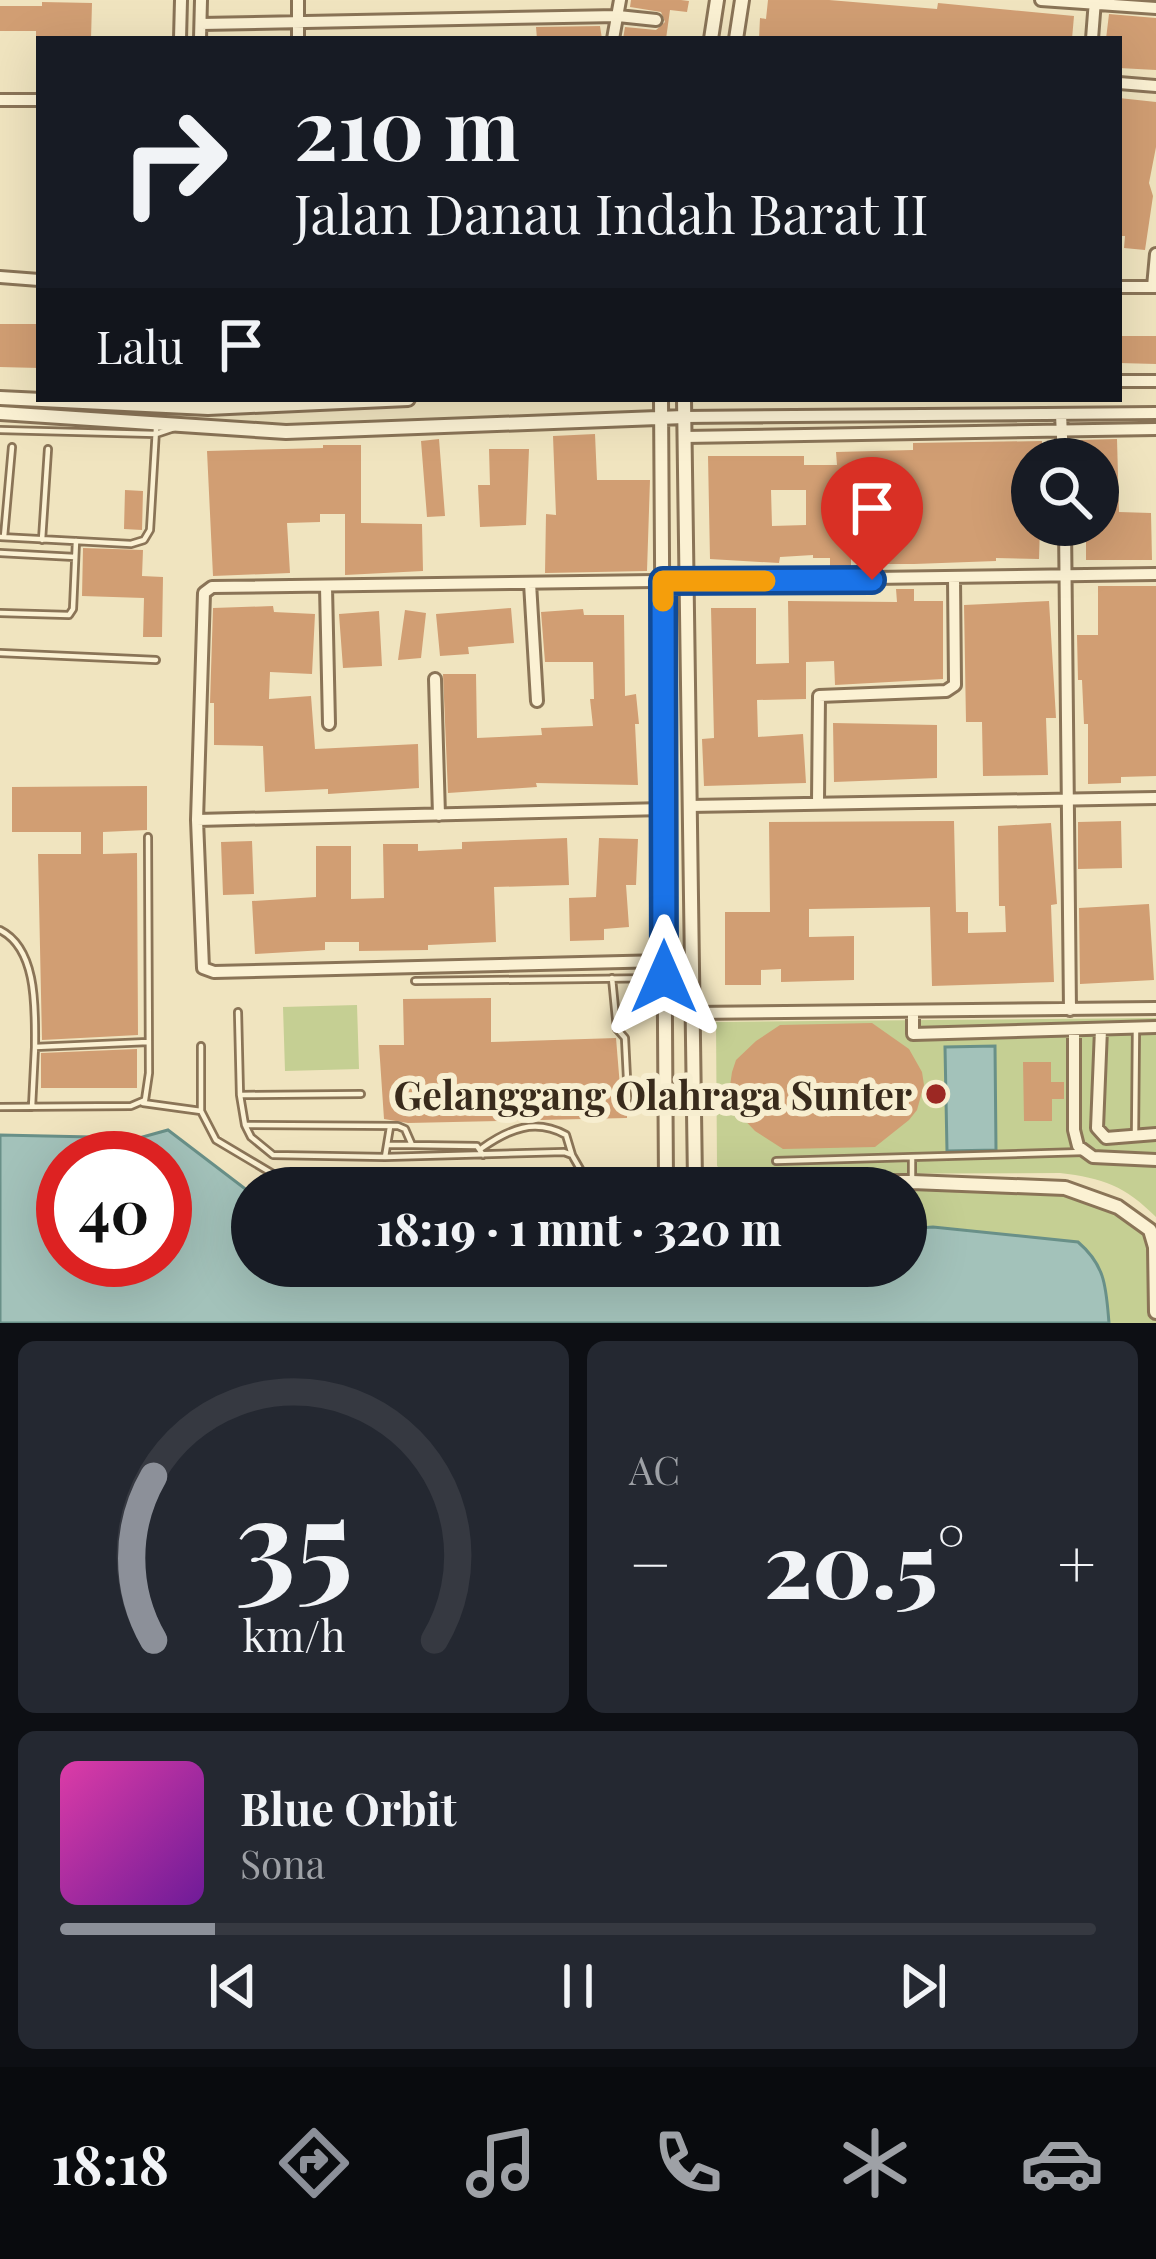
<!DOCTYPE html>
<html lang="id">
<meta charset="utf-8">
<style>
body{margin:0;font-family:"Playfair Display",serif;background:#242831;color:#f1f3f6;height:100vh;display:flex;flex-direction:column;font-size:45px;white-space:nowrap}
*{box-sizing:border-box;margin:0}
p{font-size:39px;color:#9ea1a6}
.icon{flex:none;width:66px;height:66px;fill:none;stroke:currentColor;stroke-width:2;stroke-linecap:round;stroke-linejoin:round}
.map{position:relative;height:1323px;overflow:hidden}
.side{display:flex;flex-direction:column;gap:18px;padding:18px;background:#0d0f14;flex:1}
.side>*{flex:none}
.banner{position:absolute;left:36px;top:36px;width:1086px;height:366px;border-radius:0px;box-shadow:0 12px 48px #0002;background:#171b24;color:#f1f3f6;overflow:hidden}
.tools{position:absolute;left:1011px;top:438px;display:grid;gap:24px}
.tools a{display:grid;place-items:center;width:108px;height:108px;border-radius:50%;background:#171b24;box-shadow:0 12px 48px #0002;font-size:60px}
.speed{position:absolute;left:36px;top:1131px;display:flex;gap:24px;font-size:60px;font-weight:700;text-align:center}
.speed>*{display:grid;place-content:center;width:156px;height:156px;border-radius:50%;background:#171b24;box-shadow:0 12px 48px #0002;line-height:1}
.speed .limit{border:18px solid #d22;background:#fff;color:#111}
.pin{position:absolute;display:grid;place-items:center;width:102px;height:102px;color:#fff;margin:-123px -51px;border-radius:50% 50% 50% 0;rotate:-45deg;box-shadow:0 0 12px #0007}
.pin .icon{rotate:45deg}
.me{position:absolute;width:132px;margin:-66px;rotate:0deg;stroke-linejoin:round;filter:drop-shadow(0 0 9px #0008)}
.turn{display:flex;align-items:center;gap:42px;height:252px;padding:0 60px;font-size:54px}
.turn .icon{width:156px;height:156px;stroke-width:2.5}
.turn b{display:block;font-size:84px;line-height:102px}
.then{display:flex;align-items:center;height:114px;padding:0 60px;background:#0003;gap:24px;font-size:45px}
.big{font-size:90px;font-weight:800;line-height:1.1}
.side .card{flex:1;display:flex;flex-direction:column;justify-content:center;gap:18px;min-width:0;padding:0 42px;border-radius:18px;background:#242831}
.side .dial{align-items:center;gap:0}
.dial svg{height:312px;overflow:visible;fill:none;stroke:#363941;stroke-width:7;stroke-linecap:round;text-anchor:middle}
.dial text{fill:#f1f3f6;stroke:none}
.song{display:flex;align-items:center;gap:36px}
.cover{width:144px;height:144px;border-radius:18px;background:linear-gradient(135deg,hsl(320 70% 55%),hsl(280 70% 35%))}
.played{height:12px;border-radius:6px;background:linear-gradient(90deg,#8c9099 15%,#363941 15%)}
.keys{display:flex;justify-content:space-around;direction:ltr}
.heat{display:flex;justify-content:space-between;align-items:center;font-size:66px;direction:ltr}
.side .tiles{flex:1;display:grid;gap:18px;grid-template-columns:1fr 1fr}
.card:last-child{grid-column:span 2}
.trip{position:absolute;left:231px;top:1167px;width:696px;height:120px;border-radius:60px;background:#171b24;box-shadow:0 12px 48px #0002;font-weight:800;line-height:120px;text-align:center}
.tabs{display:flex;height:192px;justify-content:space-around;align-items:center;background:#090b0e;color:#9ea1a6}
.tabs .icon{width:84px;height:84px}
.tabs .current{color:#8c9099}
.tabs b{font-size:54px;color:#f1f3f6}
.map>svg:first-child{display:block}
.green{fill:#c5cf93}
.water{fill:#a3c2ba;stroke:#699088;stroke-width:3;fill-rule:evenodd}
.building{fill:#d19e73;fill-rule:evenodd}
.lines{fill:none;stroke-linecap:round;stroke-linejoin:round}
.service-casing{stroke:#8a7457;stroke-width:10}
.minor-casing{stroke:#8a7457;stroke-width:16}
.tertiary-casing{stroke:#8a7457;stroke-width:18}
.service{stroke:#fbf1d3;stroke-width:4.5}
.minor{stroke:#fbf1d3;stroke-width:10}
.tertiary{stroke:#fbf1d3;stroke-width:12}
.route-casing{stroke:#114b97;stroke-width:30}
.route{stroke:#1a73e8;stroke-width:21}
.slow{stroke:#f59e0b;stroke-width:21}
.poi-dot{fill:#9c2823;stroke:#f7eed0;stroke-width:4.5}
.labels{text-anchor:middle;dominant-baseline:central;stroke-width:12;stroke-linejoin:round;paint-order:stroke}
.poi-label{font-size:39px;font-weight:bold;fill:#392b1c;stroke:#f7eed0;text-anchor:end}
</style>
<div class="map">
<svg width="1156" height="1323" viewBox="0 0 1156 1323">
<rect width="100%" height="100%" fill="#f0e4bf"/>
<path class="green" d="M357,1005l2,64 -74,2 -2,-64z
M1156,1018v199c-31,-31 -53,-39 -96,-44l-333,1 -10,-8 -1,-144z
M812,1183l253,5 68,28 22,31 1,76h-48l-30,-81 -145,-15 -27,2v-41z"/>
<path class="water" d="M995,1046l1,104 -49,1 -2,-104z
M168,1130l84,64v72h654v-37l27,-2 145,15c28,24 28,46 31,81h-1109v-188l139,3zM63,1158h102v102h-102z"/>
<path class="building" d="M631,0h50l8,1 -2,11 -17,-2 -4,29h-43l2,-12 31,3 9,-8 -4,-10 -31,-5z
M768,0h61l108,9 1,-6 136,13 -2,23h-313l1,-21 6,1z
M42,2l50,1 -1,36h-55v-8h-36v-25h42z
M1109,14l47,4v52l-37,-2v-29h-13z
M600,26l2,13h-65l-1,-12z
M1119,98l37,4v45l-7,36 4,13 -8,54 -21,-2 1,-12h-6z
M0,324h39v44l-39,-1z
M1119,336h37v28l-37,-1z
M595,434l2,46h53l-3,91 -102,2 1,-59 10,1 -3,-79z
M439,439l6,77 -18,1 -6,-76z
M1117,439l2,73 32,1 1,47h-66v-35h12v-66h-19l-1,-19z
M1042,441v18h-10v66h8l-1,34 -43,-1v3l-82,3h-41v-6h-22v10l-21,1v-11h-17v-3l-33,2 -1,6 -69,-4 -2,-103h96v9h33l-1,-13 77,-2v-7zM771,490h35v35l-34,1z
M323,445h38v78l61,1 1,47 -78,4v-61h-25v8l-33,1 3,50 -77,3 -6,-125 116,-3z
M489,449h40l-3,76 -46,2 -2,-42h12z
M125,490l18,1 -1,39 -18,-1z
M83,548l60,2 -1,26 21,1 -1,60h-19l1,-39 -62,-2z
M1098,586h58v190l-35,1v6l-33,1v-60h-4l-2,-44h-4l-1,-45h21z
M896,589h18v12h29v78l-108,6 -1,-24 -28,1v37l-49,1 1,37 45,-3 3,49 -102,3 -2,-47 12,-1 -3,-130h45v56l33,-1 -1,-62 109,1z
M1049,601l7,117h-10l2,57 -65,1 -1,-54h-16l-2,-117z
M273,606l1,6 41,2 -3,60 -42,-2 -1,27 42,-3 4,53 103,-5 1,44 -91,6v-5l-63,3 -2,-46 -49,-1v-42h-4l3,-95z
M511,608l3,35 -46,4 1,7 -29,2 -4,-42z
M583,609l1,6h40l1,81 11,-2 3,30h-4l3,61 -102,-2 1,4 -89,6 -5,-119h33l1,64 65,-3 -1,-7 52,-2 -3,-27h4l-1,-37h-48l-4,-50z
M405,610l21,3 -5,45 -23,2z
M379,611l3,55 -39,2 -4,-54z
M833,723l104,2v53l-103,4z
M147,786v44l-44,2v22l34,-1 1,182 -96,5 -4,-186h43v-22h-69v-45z
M954,821l2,91h12v21l38,-1 -1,-26h-6l-1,-80 53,-3 6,81 -6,1 3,77 -122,4 -2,-79 -121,2v28l45,-1v44l-73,2v-13l-20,1v15h-36v-73h45l-1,-90z
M1121,821l1,47 -44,1v-47z
M567,838l2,47 -75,2 2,55 -68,3v5l-69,1v-9h-34v8l-70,4 -3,-53 64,-4v-51h35v53l33,-1 -1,-54h35v7l44,-2v-7z
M599,838l39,1 -2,46h-10l3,42 -25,2v11l-34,1 -1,-43 27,-1z
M252,841l2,53 -31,1 -2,-53z
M1149,904l5,76 -74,4 -1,-76z
M491,998v44l125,-4 5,61 6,7v12l-219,5 -24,-4 -5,-74h25l-1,-46z
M872,1023l37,26 13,23 2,13 -7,25 -8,10 -34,27 -92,2 -28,-18 -18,-19 -7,-26 2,-14 4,-12 20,-19 24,-16z
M137,1049v39h-96v-35z
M1023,1062h28v20h13v17h-12v22h-28z"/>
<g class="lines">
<g class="service-casing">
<path id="service" d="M0,430l156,4 18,-6
M0,537l131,7 13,-4 6,-10 6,-101
M4,537l8,-90
M42,540l6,-91
M0,553l75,4
M0,613l69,2 4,-6 3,-68
M0,653l156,7
M0,930c38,19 35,80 35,117
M612,978l5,51 8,9 3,61
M415,981l249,-3
M238,1012l2,83 5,30 6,12 22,18 112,2 179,-5 8,3 15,26
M201,1046v65l15,29 74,44 376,-1
M241,1095l120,-1
M143,1103l58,8
M0,1107l131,-1 14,-6 4,-27 -1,-236
M32,1107l3,-60 113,-5
M245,1125l153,1 7,3 7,16 65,1 6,9
M1135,1136l1,-108
M388,1145h24
M482,1148c27,-19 53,-30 84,-13l6,20
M385,1157l5,-30
M912,1157l171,-5
M776,1161l136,-4v20"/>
</g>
<g class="minor-casing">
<path id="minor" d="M1041,0l115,8
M201,24l417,-8 38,4
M180,39l1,-39
M200,39l1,-39
M298,39v-39
M613,39l7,-39
M1092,39l3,-39
M1119,83l37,3
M0,100h39
M0,277l39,3
M1119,287h37
M1153,287l3,-33
M1119,381h37
M1061,414l2,45
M684,417l472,-4
M684,437l472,-8
M1065,525l5,485
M530,583l7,118
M326,587l3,137
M435,679l4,136
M818,802l1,-106 127,-5 9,-6 -1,-107
M689,806l467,-8
M197,820l467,-11
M665,961l-451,11 -11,-4 -6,-148 7,-227 8,-6 944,-13
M913,1012v22l243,-7
M692,1013l464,-5
M1101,1029l-4,99 9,10 50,-4
M1074,1030v100l4,16 15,11 63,3"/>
</g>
<g class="tertiary-casing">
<path id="tertiary" d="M711,39l6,-39
M736,39l6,-39
M0,398l208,10 200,-9
M661,399l5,784 246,-1 153,6 53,19 32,23 5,17 1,65
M684,399l11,783
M0,413l286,19 398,-15"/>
</g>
<use href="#service" class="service"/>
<use href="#minor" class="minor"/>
<use href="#tertiary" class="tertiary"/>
</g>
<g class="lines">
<g class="route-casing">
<path id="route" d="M664,977l-1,-396 209,-1"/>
</g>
<use href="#route" class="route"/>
<path class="slow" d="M663,601v-20h102"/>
</g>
<circle class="poi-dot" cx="936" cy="1094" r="12"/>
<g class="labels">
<g class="poi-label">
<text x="912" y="1094">Gelanggang Olahraga Sunter</text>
</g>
</g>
</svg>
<div class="tools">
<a><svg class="icon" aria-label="search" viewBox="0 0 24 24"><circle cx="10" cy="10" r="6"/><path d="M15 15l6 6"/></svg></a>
</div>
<div class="speed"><div class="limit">40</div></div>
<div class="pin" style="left:872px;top:580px;background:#d93025"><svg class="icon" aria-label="arrive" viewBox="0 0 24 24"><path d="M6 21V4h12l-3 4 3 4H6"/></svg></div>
<svg class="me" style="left:664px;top:977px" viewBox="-20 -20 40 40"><path d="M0-17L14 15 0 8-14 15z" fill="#1a73e8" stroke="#fff" stroke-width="4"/></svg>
<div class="trip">18:19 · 1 mnt · 320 m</div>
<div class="banner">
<div class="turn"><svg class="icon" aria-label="right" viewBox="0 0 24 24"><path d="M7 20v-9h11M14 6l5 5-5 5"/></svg><div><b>210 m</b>Jalan Danau Indah Barat II</div></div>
<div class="then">Lalu<svg class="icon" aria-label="arrive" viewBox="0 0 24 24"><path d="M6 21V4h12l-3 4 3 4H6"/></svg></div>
</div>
</div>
<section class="side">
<div class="tiles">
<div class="card dial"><svg viewBox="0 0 100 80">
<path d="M14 69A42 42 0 1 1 86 69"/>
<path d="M14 69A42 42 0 0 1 14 27" stroke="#8c9099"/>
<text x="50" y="56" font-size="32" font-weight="700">35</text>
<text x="50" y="72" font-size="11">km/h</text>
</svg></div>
<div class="card"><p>AC</p>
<div class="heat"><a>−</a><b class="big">20.5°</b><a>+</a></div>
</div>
<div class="card">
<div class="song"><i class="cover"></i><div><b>Blue Orbit</b><p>Sona</p></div></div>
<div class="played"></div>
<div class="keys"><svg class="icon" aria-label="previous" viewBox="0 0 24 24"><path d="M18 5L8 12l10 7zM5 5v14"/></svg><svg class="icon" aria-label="pause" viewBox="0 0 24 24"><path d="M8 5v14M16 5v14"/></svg><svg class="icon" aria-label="next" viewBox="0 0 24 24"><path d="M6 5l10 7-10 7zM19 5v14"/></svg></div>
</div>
</div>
</section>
<nav class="tabs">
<b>18:18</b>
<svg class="icon current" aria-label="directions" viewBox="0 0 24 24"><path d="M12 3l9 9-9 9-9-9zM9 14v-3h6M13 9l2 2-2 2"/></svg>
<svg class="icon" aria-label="music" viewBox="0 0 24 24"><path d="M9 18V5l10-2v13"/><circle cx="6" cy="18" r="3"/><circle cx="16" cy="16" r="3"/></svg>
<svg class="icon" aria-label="phone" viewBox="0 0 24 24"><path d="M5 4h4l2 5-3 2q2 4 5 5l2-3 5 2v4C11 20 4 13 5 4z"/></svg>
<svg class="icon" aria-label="climate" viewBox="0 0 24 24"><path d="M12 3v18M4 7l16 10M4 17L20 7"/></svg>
<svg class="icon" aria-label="car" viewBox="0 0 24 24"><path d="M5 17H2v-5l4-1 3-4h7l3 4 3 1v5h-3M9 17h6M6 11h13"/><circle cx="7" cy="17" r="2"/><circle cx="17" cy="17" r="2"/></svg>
</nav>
